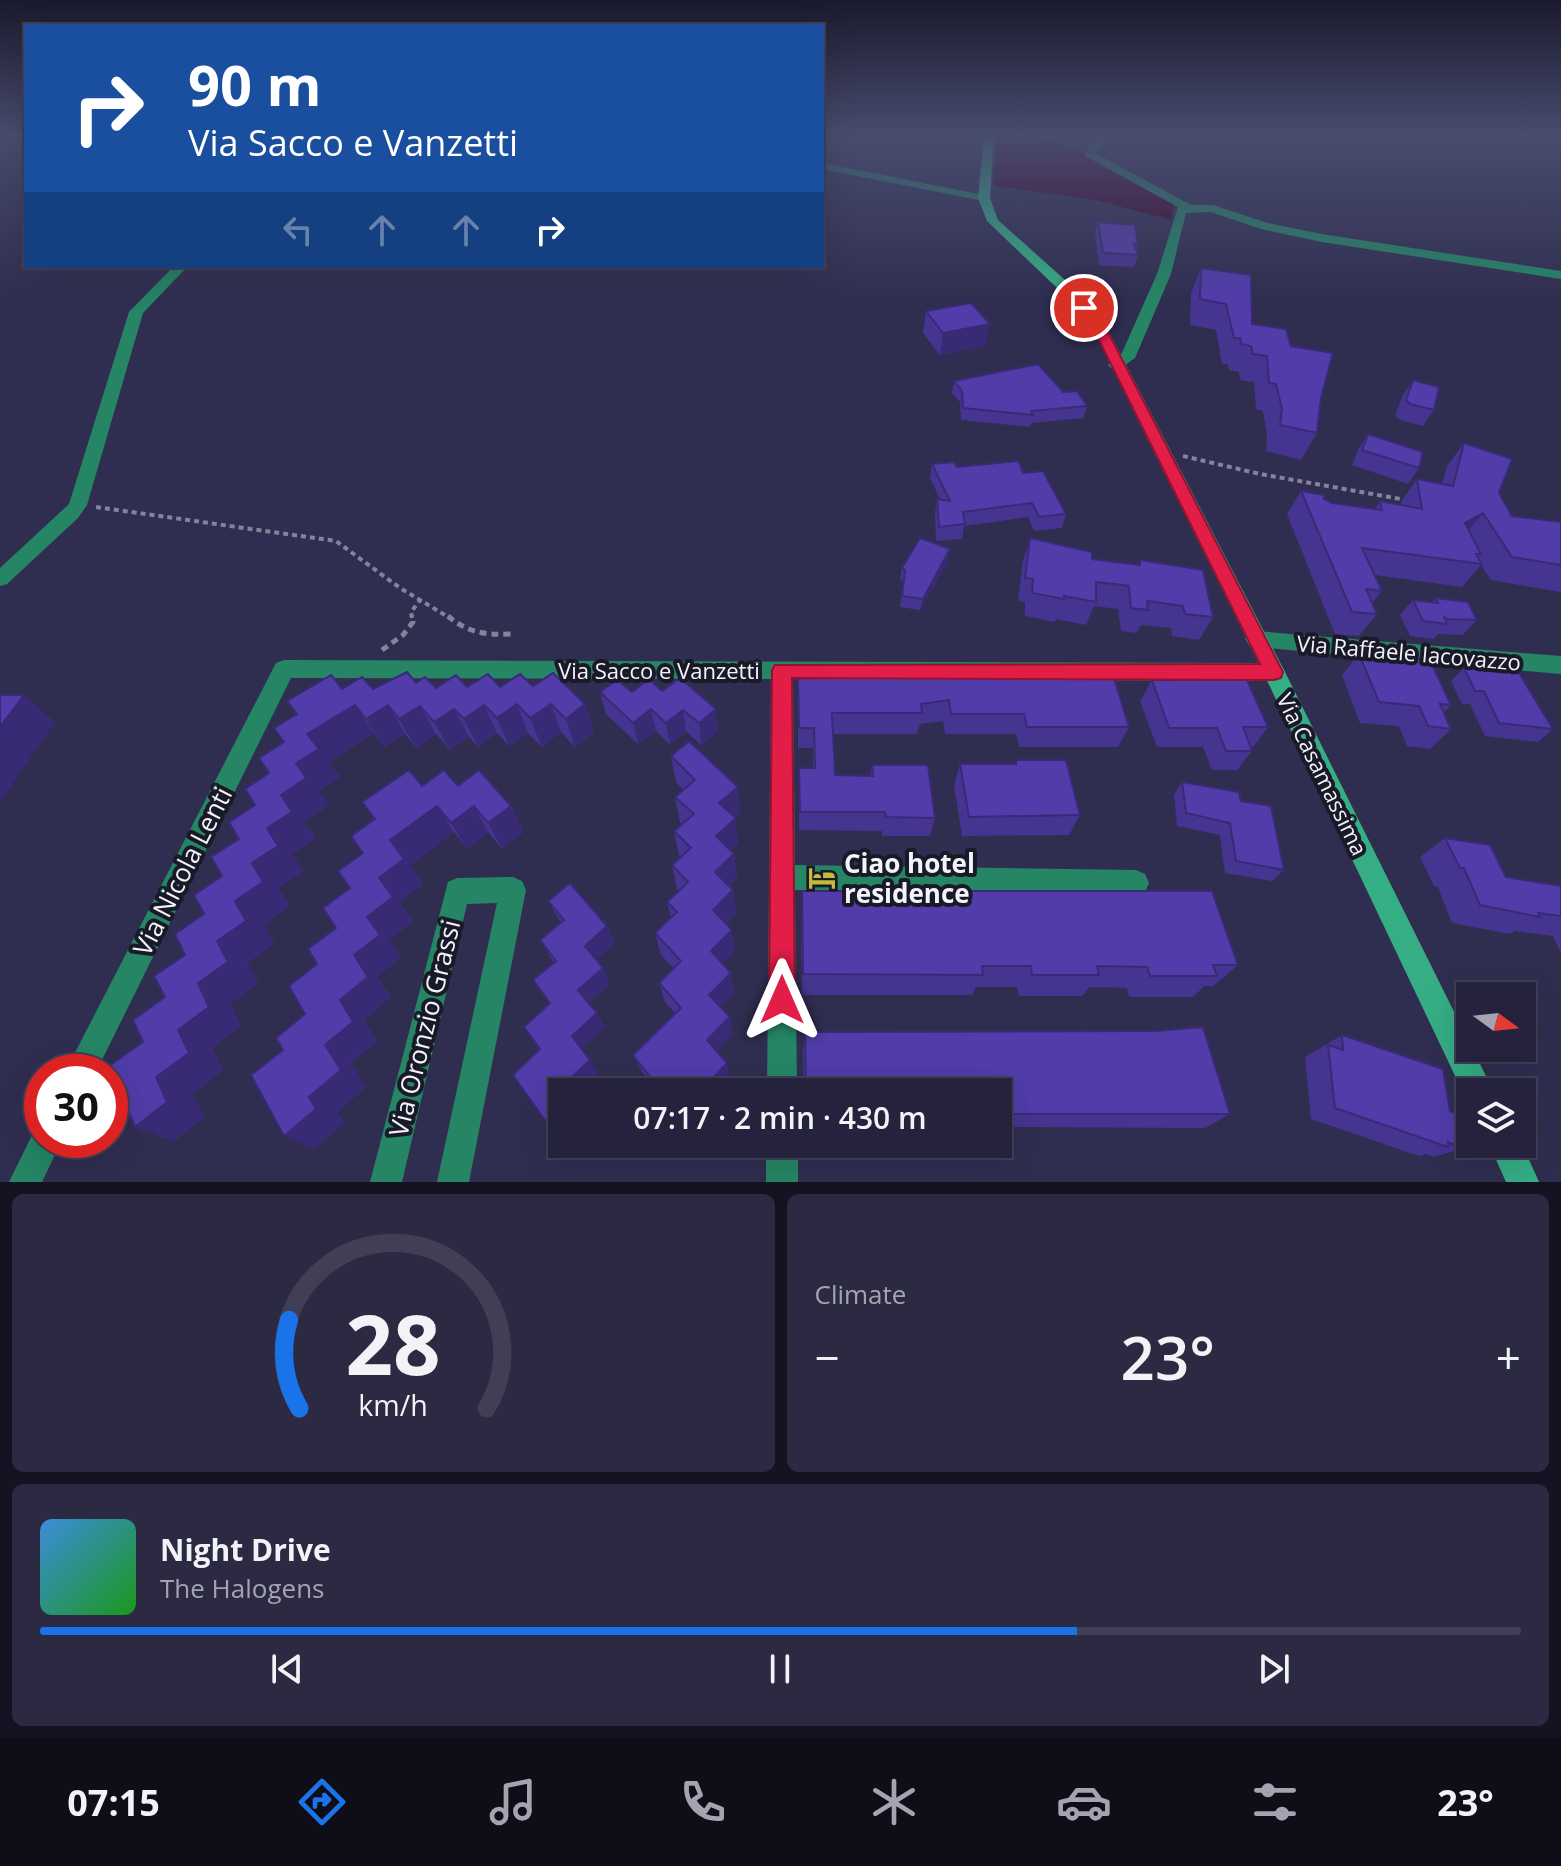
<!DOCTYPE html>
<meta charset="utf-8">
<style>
body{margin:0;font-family:"Open Sans",sans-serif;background:#2c2a43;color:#f1f3f6;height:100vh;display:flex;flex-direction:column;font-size:30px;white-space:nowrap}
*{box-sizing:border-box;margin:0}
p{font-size:26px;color:#a3a4af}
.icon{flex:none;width:44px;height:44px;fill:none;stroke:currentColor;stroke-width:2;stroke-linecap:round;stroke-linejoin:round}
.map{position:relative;height:1182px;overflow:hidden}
.panel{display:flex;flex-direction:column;gap:12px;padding:12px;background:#141321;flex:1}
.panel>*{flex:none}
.top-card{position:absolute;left:24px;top:24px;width:800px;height:244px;border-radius:0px;box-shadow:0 8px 32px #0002,0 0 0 2px #413f56;background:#1a4fa0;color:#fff;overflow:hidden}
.needle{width:52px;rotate:105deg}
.buttons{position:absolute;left:1456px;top:982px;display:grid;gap:16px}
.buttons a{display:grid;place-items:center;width:80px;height:80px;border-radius:0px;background:#24223c;box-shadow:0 8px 32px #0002,0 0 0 2px #413f56;font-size:40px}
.speed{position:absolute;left:24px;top:1054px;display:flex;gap:16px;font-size:40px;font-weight:700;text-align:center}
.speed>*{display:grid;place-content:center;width:104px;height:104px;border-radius:50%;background:#24223c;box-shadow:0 8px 32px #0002,0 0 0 2px #413f56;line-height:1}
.speed .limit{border:12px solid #d22;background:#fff;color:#111}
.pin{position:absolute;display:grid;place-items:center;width:68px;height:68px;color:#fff;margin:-34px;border:4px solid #fff;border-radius:50%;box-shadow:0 2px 8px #0007}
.me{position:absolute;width:88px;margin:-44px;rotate:0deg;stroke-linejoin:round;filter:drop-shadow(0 0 6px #0008)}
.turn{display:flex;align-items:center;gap:28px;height:168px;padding:0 32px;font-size:36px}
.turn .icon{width:104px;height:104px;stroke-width:2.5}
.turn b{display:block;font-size:56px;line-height:68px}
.lanes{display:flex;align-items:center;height:76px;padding:0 32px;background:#0003;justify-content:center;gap:40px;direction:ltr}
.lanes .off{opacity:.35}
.big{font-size:60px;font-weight:600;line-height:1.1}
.panel .widget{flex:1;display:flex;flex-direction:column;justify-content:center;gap:12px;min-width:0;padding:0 28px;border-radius:12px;background:#2c2a43}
.panel .dial{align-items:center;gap:0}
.dial svg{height:208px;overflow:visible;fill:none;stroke:#413f56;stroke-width:7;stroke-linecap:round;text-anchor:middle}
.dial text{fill:#f1f3f6;stroke:none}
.song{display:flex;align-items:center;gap:24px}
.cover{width:96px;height:96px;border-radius:12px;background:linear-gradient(135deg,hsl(210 70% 55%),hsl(120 70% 35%))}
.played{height:8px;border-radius:4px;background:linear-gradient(90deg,#1a73e8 70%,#413f56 70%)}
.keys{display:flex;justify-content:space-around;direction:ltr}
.heat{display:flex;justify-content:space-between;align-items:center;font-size:44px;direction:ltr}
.panel .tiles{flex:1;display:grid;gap:12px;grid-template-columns:1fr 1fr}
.widget:last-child{grid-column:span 2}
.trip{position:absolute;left:548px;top:1078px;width:464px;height:80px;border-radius:0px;background:#24223c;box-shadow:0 8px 32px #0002,0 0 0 2px #413f56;font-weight:600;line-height:80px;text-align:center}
.tabs{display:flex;height:128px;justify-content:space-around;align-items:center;background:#0e0e18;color:#a3a4af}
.tabs .icon{width:56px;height:56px}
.tabs .current{color:#1a73e8}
.tabs b{font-size:36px;color:#f1f3f6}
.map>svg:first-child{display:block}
.water{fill:#41052d}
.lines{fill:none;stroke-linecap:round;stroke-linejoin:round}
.path-far1{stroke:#84839a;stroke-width:4;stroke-dasharray:5 4;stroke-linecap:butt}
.path{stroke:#84839a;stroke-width:5;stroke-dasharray:7 5;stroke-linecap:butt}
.street{fill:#258565;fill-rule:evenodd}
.secondary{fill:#35ae85;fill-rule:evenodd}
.wall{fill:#463491}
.shaded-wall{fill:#392a76}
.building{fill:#513ca9;stroke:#392a76;stroke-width:2}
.route{fill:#e11d48;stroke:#92132f;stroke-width:2}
.labels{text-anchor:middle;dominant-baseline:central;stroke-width:8;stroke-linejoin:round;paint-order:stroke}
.street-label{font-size:22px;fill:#f3f3fc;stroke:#191928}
.near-poi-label{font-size:26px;font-weight:bold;fill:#f3f3fc;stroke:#191928;text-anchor:start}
.near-street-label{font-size:26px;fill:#f3f3fc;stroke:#191928}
</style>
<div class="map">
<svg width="1561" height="1182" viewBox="0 0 1561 1182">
<rect width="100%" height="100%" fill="#302e50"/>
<path class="water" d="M997,135h35l50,17 89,50 3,4 -3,14 -75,-20 -102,-14z"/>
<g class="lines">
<path class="path-far1" d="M1183,456l77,18 146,26
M96,507l240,34 64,47 50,30
M412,618l-1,-6 10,-13"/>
<path class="path" d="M448,616c20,17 37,19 63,18
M382,650l21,-15 10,-13 -1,-6"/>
<path class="street" d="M1110,135h14l-26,12 -3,6 96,52h22l55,18 54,11 239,37v8l-239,-37 -61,-13 -50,-17 -25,1 -15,61 -36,84 -14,10h-10l-3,-3 13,-10 36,-81 21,-67 -93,-51 5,-13z
M822,163l162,32 6,3 -6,3 -162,-32z
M174,266h14l-45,47 -56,192 -9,13 -71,66 -7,2v-18l69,-64 60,-192z
M1256,631l305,25v18l-305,-27 -7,-2 -4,-6 4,-6z
M284,660l990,3 8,3 3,6 -3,6 -8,3 -481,-2 2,186 341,5 9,4 4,9 -4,9 -9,4 -341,-6 2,202h-30l4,-413 -480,-1 -195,394h-31l211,-409z
M513,877l9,4 4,9 -57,292h-32l60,-279 -30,1 -65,278h-32l78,-300 9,-4z
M42,1126v14h20l-20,42h-33l26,-53z
M766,1144h32v38h-32z"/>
<path class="secondary" d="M984,135h10l-4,63 8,22 67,60 44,52 176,340 209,420h-24l-2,11 -205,-431 -168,-339 -40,-47 -68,-65 -9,-23z
M1489,1144h33l17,38h-33z"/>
</g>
<path class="wall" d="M1098,222l40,22 -2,6 2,5 -4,12 -35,-2 -4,-31z
M1201,268l51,56 39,22 30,52 -4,35 -16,27 -35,-9 1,-15 -4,-25 -7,-2 -2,-27 -14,-2 -1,-8 -10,-2 -1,-6h-6l-6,-34 -26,-5 1,-32z
M926,311l60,35 -46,9 -17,-22z
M1413,380l21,30 -11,16 -23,-6 -5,-4 8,-21z
M954,381l109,11 24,14 -4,12 -52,5 -1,4 -69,-7 -1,-18 -8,-9z
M1368,434l51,34 -11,16 -56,-19 6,-15z
M1464,443l35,50 13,23 49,6v70l-70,-12 -10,-15 -19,22 -87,-12 7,16 -10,12 5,11 -18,22 -24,-2 -48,-120 14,-23 31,12 43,6 5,-8 21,4v-3l16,-23 25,5 5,-18z
M932,464l91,9 43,41 -4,14 -28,3 -6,-14 -64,9 -2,13 -26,2 -1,-28 2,-14h3l-10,-21z
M1030,538l62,21 46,6 2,-5 73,57 -14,23 -27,-4 -1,-8 -30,-3 -4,8 -16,-2 -3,-22 -24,-3 -8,19 -30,-6 -1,3 -30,-6v-14l-7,-1 5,-40z
M948,561l-28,49 -20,-3 4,-26 -4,-1 2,-12z
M1435,598l42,22 -15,15 -24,-1 -4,5 -24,-3 -10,-21 13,-15 19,2z
M1359,654l92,51 -7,7 7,17 -21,20 -23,-3 -8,-20 -39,-3 -18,-48z
M1464,668l89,61 -15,13 -53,-6 -15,-32h-8l-11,-23z
M798,678l331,49 -11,20h-99l-3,-13h-71l-2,-13 -23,3 -3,10h-84l2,41 35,1 2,-11 63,53 -5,18h-48v-5l-83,-1v-62h14v-20h-15z
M1152,680l116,47 -15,20h-2l1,4 -15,19h-25l-9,-23h-46l-17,-46z
M416,683l20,5 97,-2 52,18 9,29 -19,14 -14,-15 -19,15 -14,-14 -19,13 -12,-13 -19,14 -9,-10 -19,13 -14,-16 -20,14 -11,-14 -21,13 -10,-14 -45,29 11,15 -22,14 11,14 -25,17 12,16 -24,16 11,17 -25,17 12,18 -26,19 10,18 -27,20 11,20 -28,21 11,22 -29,22 11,22 -30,24 11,23 -30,24 -39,-14 8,-85 141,-300 58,-53h31z
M662,691l56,40 -17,14 -15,-14 -16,14 -14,-14 -18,13 -32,-30 -6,-22z
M671,756l67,31 2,25 -5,5 3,26 -8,7 4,4 3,24 -8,8 4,4 3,23 -10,10 9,28 -13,12 12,29 -14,14 10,11 2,18 -15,16 13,28 -11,13h-62l-15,-21 -9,-16 42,-42 -10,-11 -6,-19 15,-15 -13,-13 -6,-22 16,-15 -4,-16 12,-11 -2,-2 -5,-24 9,-8 -2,-2 -5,-24 8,-7 -2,-2 -5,-25 8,-7 -7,-8z
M1016,760l64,55 -11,20 -107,1 -8,-51 6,-21h54z
M1182,782l59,19 43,69 -12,11 -47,-8 -5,-38 -43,-9 -3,-31z
M422,786h36l66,46 -22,17 -14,-17 -21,17 -13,-17 -44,33 13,19 -24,18 14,19 -24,19 12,17 -24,20 14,20 -27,23 13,21 -26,22 15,24 -29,25 7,11 -30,26 -31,-99 22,-36 12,-50 19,-36 27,-75z
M1445,838l61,39 55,9v67l-8,-17 -38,-5 -5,3 -58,-11 -14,-36 -4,-1 -14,-29z
M802,891l436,74 -25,21h-9l-11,11h-64l-2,-9 -38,-1 -7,9h-63l-2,-9h-41l-4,8h-170l-1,-80z
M548,901l59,25 7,17 -18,17 14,24 -21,19 8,10 8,14 -23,22 16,24 -19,19h-17l-22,-43 10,-45 -17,-24 21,-17 -14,-23 21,-17z
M805,1032l425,82 -25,14 -207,-1v-35h-194l-1,-43z
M1342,1035l108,76 14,37 -30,9 -8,-3 -7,2 -108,-37 -6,-62z
M662,1144h25l-13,15z"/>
<path class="shaded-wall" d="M990,324l-4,22 -46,9 3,-22z
M1483,513l-19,23 1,-13z
M950,549l-2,12 -28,49 3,-11z
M24,695l31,27 -55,80v-75z
M517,704l11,29 -19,13 -12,-28z
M551,704l10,28 -19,15 -12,-29z
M585,704l9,29 -19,14 -9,-28z
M355,705l19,28 -45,29 11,15 -22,14 11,14 -25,17 12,16 -24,16 11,17 -25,17 12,18 -26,19 10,18 -27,20 11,20 -28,21 11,22 -29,22 11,22 -30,24 11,23 -30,24 -39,-14 63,-144 37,-82 72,-167z
M388,705l17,29 -21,13 -18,-28z
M484,705l13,28 -19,14 -14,-28z
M420,706l16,28 -20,14 -17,-29z
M454,709l15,28 -19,13 -16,-28z
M651,709l5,22 -18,13 -5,-21z
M716,709l2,22 -17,14 -2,-22z
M683,710l3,21 -16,14 -4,-22z
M738,787l2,25 -18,16 -3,-25z
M437,806l17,26 -44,33 13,19 -24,18 14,19 -24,19 12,17 -24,20 14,20 -27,23 13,21 -26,22 15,24 -29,25 7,11 -30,26 -30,-13 25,-39 16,-52 42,-128 23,-77z
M474,806l14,26 -21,17 -16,-26z
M511,806l13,26 -22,17 -14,-26z
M736,818l2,25 -19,17 -3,-24z
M734,854l3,24 -19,18 -3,-24z
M733,890l3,23 -19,19 -4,-22z
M607,926l7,17 -21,20 -8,-17z
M732,930l3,21 -21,21 -3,-21z
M603,968l7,16 -23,21 -9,-15z
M731,973l3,19 -21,22 -4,-19z
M597,1013l8,14 -24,23 -9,-14z
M730,1017l2,18 -21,22 -4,-17z
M590,1060l8,13 -19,19h-7l-6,-9z
M727,1063l3,16 -11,13h-15l-1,-3z
M562,1130v12l-6,-6z
M670,1144h17l-13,15 -7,-12z"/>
<path class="building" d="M1098,222l37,3 3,19h-4l4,11 -35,-2z
M1201,268l50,7 1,49 34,5 5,17 42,7 -12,45 -4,35 -37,-8 2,-16 -6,-25 -7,-1 -2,-27 -14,-2 -2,-8 -10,-2 -1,-6h-6l-8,-34 -26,-5z
M971,303l19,21 -47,9 -17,-22z
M1038,364l25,28 14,-1 10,15 -56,5 2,4 -70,-7 -1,-17 -8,-10z
M1413,380l26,7 -5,23 -24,-6 -4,-4z
M1368,434l55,18 -4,16 -57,-18z
M1464,443l48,16 -13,34 13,23 49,6v43l-49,-8 -29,-44 -18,10 16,31h-5l6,10 -120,-16 20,43 -16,-2 11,25 -25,-2 -51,-121 23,4v4l8,4 50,7 -2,-9 42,8 -5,-30 36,7z
M1019,461l4,12 20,-2 23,43 -27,3 -7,-14 -69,9 2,12 -26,3 -2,-28 13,2 -18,-37 22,-2 3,5z
M920,538l30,11 -27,50 -21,-3 3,-26 -3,-2z
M1030,538l62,14v7l48,6v-5l63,10 10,47 -28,-3 -2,-8 -36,-5 1,9 -17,-2 -2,-22 -33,-4v20l-32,-6v3l-32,-6 1,-14 -8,-1z
M1435,598l33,4 9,18 -31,-1 -2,-3 3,8 -24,-3 -10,-21 25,3z
M1359,654l71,6 21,45 -11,-1 11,25 -23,-3 -9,-20 -40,-4z
M1464,668l55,5 34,56 -54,-6 -15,-32h-9z
M407,672l9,11 9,-6 11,11 20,-13 11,12 21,-13 12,13 20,-13 13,12 20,-13 32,31 -19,15 -15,-15 -21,14 -13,-14 -20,14 -13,-13 -20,14 -10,-10 -20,13 -14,-16 -21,13 -11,-14 -22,14 -11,-14 -48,29 12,15 -23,14 10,15 -25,17 11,17 -25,16 11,18 -26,17 11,19 -28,19 11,20 -29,20 11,21 -30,21 11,24 -31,23 11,23 -33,24 11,25 -32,25 -26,-61 34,-24 -10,-22 32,-23 -11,-21 31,-21 -10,-21 29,-20 -10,-19 28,-19 -11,-19 28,-18 -10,-17 26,-17 -10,-16 24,-16 -10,-15 25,-16 -10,-14 23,-14 -10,-13 44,-26 11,14 20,-12 11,12z
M680,678l36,31 -17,14 -16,-13 -17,13 -15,-14 -18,14 -33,-31 17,-12 15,12 17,-13 13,12z
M798,678h316l15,49h-102l-3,-13h-73l-2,-14 -28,4 1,9h-90l3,62 38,1 -1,-11h56l7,53 -49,-1 -1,-5h-85l-1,-44h16l-1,-40h-15z
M1152,680h95l21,47h-25l9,24h-26l-9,-23h-48z
M0,695h24l-24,32z
M689,741l49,46 -19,16 17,15 -20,18 18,18 -19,18 18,18 -20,20 19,20 -21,21 20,22 -22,22 21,22 -23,23 20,23 -24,26 3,3h-44l-29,-37 48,-47 -22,-25 22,-22 -26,-28 22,-21 -10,-10 21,-20 -16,-17 19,-17 -17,-17 20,-17 -19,-17 20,-17 -24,-24z
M1016,760h50l14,55 -111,2 -9,-53h56z
M409,770l13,16 22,-16 14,16 21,-16 32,36 -23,17 -14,-17 -23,17 -14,-17 -47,34 14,19 -25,19 14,19 -26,20 13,18 -26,20 14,22 -28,23 13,22 -28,23 16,25 -32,27 7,12 -32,27 -33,-61 32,-25 -7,-12 29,-24 -16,-28 28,-22 -9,-15 28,-21 -13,-20 27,-20 -12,-17 25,-18 -12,-17 24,-17 -13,-17z
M1182,782l57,10 2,9 30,5 13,64 -48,-9 -6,-38 -44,-10z
M1445,838l45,7 16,32 55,9v30l-23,-3 2,4 -60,-12 -16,-37h-4z
M570,883l37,43 -22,20 18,22 -25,22 19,23 -25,23 18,24 -24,23 6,9h-10v38l-6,6 -43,-61 27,-26 -16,-22 26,-24 -17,-23 23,-19 -16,-21 24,-20 -16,-19z
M802,891h410l26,74h-25l4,11h-67l-3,-9 -50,-1 2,9h-67l-1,-9h-49l1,9 -180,-1z
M1203,1027l27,87h-232v-22h-192l-1,-60 350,-1z
M1342,1035l101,34 7,42 9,3 5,34 -16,-6v5l-113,-39 -7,-63 15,5z"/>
<linearGradient id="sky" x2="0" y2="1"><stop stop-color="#1a192c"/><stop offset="0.45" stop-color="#484c6f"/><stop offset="1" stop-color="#484c6f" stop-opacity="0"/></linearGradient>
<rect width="1561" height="300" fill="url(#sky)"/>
<path class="route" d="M1084,304l5,1 19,27 175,340 -2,6 -7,2 -482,-2 3,322 -3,9 -10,4 -9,-4 -4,-9 3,-330 3,-5 485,-1 -165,-332 -17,-24z"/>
<defs>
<g id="hotel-bare" transform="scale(2.16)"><path d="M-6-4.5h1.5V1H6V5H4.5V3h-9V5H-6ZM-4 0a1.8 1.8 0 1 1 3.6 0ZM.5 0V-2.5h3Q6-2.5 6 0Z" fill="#c4bc3e" stroke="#191928" stroke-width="2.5" paint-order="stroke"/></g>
</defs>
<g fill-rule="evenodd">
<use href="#hotel-bare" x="822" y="878"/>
</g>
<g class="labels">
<g class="street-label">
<text transform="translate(1409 652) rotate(5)">Via Raffaele Iacovazzo</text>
<text x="659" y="670">Via Sacco e Vanzetti</text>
<text transform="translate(1323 774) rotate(64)">Via Casamassima</text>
</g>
<g class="near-poi-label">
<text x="844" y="863">Ciao hotel<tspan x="844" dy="30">residence</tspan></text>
</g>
<g class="near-street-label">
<text transform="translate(182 871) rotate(-63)">Via Nicola Lenti</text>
<text transform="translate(424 1028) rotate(-76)">Via Oronzio Grassi</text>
</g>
</g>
</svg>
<div class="buttons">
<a><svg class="needle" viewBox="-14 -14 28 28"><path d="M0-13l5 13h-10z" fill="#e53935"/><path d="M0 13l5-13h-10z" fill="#a3a4af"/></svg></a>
<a><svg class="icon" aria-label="layers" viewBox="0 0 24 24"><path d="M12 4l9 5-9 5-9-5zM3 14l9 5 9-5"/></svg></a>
</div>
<div class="speed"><div class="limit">30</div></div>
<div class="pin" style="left:1084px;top:308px;background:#d93025"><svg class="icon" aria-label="arrive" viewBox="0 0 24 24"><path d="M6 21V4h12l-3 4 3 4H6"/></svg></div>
<svg class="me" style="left:782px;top:1000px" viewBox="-20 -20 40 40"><path d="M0-17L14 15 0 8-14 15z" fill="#e11d48" stroke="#fff" stroke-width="4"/></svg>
<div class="trip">07:17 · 2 min · 430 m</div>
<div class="top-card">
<div class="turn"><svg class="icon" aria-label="right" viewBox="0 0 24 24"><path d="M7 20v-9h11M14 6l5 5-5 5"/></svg><div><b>90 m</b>Via Sacco e Vanzetti</div></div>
<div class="lanes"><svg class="icon off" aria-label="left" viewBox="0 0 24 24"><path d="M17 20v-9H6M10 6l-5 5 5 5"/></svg><svg class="icon off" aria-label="ahead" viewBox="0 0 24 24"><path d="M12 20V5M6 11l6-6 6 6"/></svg><svg class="icon off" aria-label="ahead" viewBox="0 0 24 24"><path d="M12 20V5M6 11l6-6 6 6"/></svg><svg class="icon" aria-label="right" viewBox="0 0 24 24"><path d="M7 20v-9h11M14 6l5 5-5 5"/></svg></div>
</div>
</div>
<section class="panel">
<div class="tiles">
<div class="widget dial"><svg viewBox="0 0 100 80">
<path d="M14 69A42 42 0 1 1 86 69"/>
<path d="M14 69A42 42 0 0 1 10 35" stroke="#1a73e8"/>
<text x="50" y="56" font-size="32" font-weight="700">28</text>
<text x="50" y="72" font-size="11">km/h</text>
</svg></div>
<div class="widget"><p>Climate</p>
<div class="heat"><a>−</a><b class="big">23°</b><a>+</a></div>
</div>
<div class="widget">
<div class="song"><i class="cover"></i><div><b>Night Drive</b><p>The Halogens</p></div></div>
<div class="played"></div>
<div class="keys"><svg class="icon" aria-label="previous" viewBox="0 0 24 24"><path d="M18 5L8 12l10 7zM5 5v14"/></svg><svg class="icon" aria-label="pause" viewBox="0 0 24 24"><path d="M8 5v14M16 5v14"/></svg><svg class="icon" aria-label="next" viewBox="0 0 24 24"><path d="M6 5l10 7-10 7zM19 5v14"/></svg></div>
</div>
</div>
</section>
<nav class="tabs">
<b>07:15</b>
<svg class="icon current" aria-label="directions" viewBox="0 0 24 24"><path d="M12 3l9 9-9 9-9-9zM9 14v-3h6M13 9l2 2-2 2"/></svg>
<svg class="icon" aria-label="music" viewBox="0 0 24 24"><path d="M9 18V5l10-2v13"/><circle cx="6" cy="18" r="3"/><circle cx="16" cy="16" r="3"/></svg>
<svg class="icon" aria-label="phone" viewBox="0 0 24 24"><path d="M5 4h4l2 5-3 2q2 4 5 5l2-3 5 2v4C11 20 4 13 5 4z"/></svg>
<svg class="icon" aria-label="climate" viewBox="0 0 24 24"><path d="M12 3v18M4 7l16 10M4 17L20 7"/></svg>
<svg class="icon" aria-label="car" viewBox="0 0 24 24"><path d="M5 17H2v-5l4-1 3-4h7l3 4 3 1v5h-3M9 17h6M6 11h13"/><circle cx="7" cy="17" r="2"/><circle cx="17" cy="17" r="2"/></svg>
<svg class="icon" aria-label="filters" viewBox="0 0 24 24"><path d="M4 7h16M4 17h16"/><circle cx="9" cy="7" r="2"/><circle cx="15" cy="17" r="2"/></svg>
<b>23°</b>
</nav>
